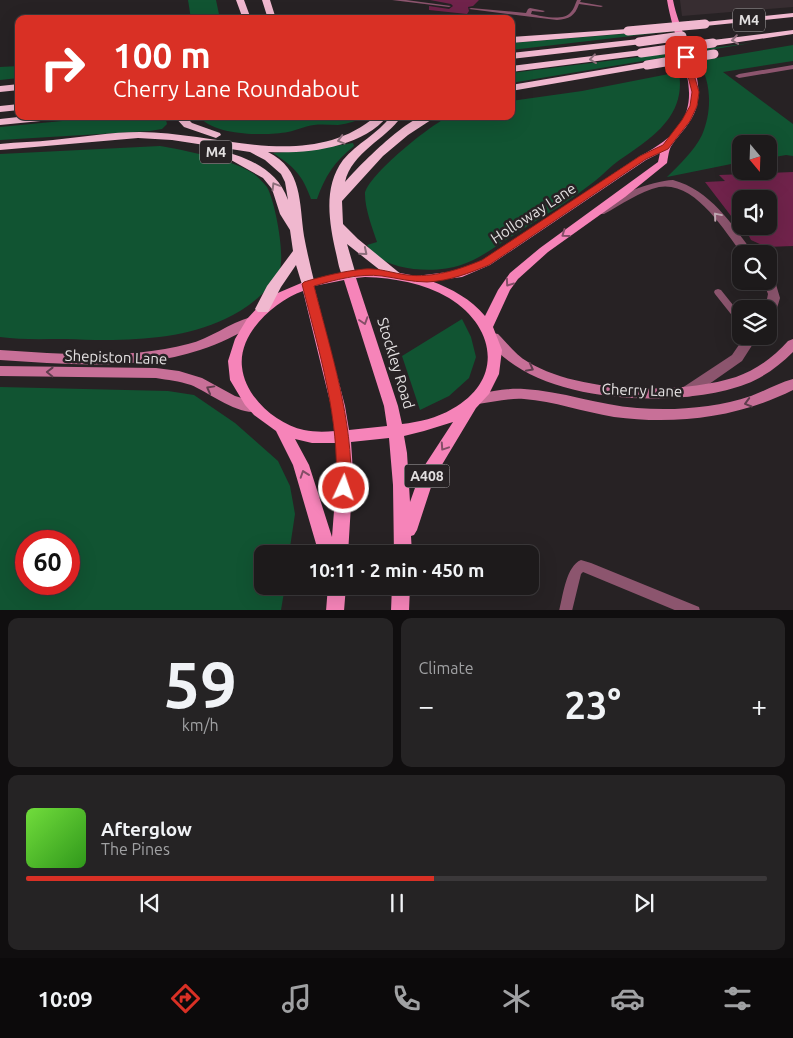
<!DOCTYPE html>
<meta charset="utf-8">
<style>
body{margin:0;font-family:Ubuntu,sans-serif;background:#252324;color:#f1f3f6;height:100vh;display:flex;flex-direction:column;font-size:19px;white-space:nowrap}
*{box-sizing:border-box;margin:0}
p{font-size:16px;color:#a0a1a3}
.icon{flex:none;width:28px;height:28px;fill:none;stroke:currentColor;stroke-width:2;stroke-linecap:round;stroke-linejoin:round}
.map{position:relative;height:610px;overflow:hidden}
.side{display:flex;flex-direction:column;gap:8px;padding:8px;background:#100e0f;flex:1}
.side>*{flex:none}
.hud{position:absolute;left:15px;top:15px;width:500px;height:105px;border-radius:10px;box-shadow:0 5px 20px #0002,0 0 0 1px #3b383a;background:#d93025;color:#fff;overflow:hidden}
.needle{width:32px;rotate:161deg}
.tools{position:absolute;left:732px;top:135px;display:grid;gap:10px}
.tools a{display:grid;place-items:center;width:45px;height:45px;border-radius:10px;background:#1d1a1b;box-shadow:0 5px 20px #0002,0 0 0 1px #3b383a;font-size:25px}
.speed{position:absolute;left:15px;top:530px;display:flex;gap:10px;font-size:25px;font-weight:700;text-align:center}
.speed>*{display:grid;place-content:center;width:65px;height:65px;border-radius:50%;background:#1d1a1b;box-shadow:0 5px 20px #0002,0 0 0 1px #3b383a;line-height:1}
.speed .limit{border:8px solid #d22;background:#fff;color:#111}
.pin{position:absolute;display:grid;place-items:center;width:42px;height:42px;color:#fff;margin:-21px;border-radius:10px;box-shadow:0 2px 8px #0006}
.me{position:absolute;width:55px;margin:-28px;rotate:3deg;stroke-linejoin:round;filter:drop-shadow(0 0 4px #0008)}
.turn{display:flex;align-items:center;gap:18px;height:105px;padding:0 15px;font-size:22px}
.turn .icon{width:65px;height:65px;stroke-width:2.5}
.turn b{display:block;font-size:35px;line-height:42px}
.big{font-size:38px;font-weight:700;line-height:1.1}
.side .widget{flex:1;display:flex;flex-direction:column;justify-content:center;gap:8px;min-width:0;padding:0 18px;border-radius:10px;background:#252324}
.side .dial{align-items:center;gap:0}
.dial b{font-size:65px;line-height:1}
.song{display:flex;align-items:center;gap:15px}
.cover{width:60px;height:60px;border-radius:8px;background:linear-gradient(135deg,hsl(100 70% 55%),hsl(110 70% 35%))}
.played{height:5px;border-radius:2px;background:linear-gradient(90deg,#d93025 55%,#3b383a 55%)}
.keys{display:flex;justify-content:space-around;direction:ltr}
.heat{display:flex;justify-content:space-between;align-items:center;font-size:28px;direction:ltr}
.side .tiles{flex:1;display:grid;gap:8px;grid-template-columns:1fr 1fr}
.widget:last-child{grid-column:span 2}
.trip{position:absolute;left:254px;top:545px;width:285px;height:50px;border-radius:10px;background:#1d1a1b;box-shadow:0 5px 20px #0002,0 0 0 1px #3b383a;font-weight:700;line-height:50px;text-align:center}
.menu{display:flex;height:80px;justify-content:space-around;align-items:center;background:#0c0a0b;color:#a0a1a3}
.menu .icon{width:35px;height:35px}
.menu .on{color:#d93025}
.menu b{font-size:22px;color:#f1f3f6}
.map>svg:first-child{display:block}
.built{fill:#372d31}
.green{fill:#115432;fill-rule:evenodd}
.building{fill:#70234b}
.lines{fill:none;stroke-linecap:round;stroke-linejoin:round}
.lane{fill:#8c556e;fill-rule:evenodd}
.street{fill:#8c556e;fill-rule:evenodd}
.secondary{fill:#c87098;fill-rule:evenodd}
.primary{fill:#f684b9;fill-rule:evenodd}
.highway{fill:#f0b8cf;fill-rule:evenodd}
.highway-bridge{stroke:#f0b8cf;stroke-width:9}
.oneway{stroke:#8c6d7a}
.oneway2{stroke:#c0a8b3}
.oneway3{stroke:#844e67}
.oneway4{stroke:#5f3d4d}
.route{fill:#d93025;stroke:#8d1f18}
.labels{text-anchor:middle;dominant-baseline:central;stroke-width:5;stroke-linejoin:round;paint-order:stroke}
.shield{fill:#272224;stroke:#aba7a8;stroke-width:1}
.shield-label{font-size:14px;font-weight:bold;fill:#e3e0e1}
.street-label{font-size:15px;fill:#e3e0e1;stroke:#272224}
</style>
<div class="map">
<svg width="793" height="611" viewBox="0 0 793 611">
<rect width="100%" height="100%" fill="#272224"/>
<path class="built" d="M680,0h113v7l-111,9z"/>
<path class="green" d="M188,0h28l4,19h-29z
M709,27l-198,23v-7z
M751,43l-240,40v-10z
M793,45v16l-70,11 70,52v32l-7,-1 -17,3v-14h-28v18l-74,15c12,-12 27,-26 35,-42 10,-23 10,-53 -4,-74z
M19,66v12l-19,2v-13z
M679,72c3,19 -1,35 -13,50 -14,18 -35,29 -53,43 -8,7 -17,16 -26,22 -23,18 -49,32 -73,48 -17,10 -34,24 -53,30 -25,9 -79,7 -94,-20l10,-3c-5,-15 -12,-33 -12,-48 1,-17 68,-72 84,-77 11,-4 49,-1 62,-1v-15l71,-10z
M114,116h51l2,8 -5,5 -12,2 -150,9v-13z
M199,116h169c-10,4 -20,8 -30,9 -8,0 -16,-1 -24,0 -9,1 -17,5 -26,7 -22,4 -75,4 -89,-16z
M353,143l1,3c-19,15 -29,30 -37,53h-6c-9,-25 -17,-32 -38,-46l38,-3z
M160,146c23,4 75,14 94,28 4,3 10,9 13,13 8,14 19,71 12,85 -11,21 -33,37 -54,47 -48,23 -109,22 -160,20 -22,0 -44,1 -65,-2v-183z
M462,319l9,18 5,20 -7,21 -20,18 -29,14 -18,-54z
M0,387l168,4 26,4 41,28 43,38 12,25 5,28 -6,40h-27v32h23l-4,24h-281zM26,541h43v43h-43z"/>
<path class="building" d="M430,0h49l-6,6 -5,1 1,4 -2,3 -38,-4v-4l20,3 4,-3 -2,-2z
M793,172v74l-27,1 -15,-7 -7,-14h25v-27h-28v30l-36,-47 20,-1 -6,-6z"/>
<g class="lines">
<path class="lane" d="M392,0h14l45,6 -2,1z
M577,0h4l-1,2 23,4 -2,1 -22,-3c-4,12 -10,15 -22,16l-88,-11 2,-1 55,5 2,-4 2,-1 15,3 -2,1 -11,-1 -1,3c11,2 32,8 40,-2 3,-3 4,-8 6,-12z
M718,289l3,1 20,25v9l-3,-1 -23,-29 -1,-2 1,-2z
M581,560l10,3 108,44 1,4h-23l-94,-39 -2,2 -9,37h-13c4,-15 7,-45 22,-51z"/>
<path class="street" d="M793,65v4l-54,9 -4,-2 4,-2z
M673,180c37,10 59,44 81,74h-12c-18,-24 -47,-73 -83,-67 -19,4 -38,18 -55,27h-8l-1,-2c14,-15 57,-31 78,-32z
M769,277l6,4 5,17 -5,17 -6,4v-10h-4l3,-15 -5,-13h6z
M745,336h13l-16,25 -50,35 -5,1 -5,-1 -2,-4 2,-4 50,-33z"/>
<path class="secondary" d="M251,317l5,1 1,3 -1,3c-18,10 -36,20 -56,26 -63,21 -134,14 -200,10v-10c62,4 127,10 188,-6 22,-5 41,-21 63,-27z
M493,333l5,1c9,9 18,21 30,28 51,31 152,33 208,15 20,-7 38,-20 52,-36l5,-2v13c-14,14 -29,25 -47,32 -68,26 -217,21 -260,-47l2,-3z
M0,366l156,2 23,3 23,7 33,18 24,7 2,4 -2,4c-19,6 -51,-19 -68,-26 -12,-4 -23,-5 -35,-7l-156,-2z
M793,379v11c-56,28 -118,35 -179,27 -31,-5 -60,-16 -90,-18 -16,-1 -31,3 -46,5l-5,-1 -2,-4 2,-4 5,-1c15,-3 30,-6 46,-5 38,2 74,16 113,19 37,3 78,0 114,-12 14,-5 27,-13 42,-17z"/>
<path class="primary" d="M667,0h6c6,33 34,77 23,109 -5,15 -16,24 -24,36 -3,3 -4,13 -5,18l-42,34 -77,55 -30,27 -8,11 -17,37 9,23 -3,24 -10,20 -13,14 -42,70 -17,52 -3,5 -3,1 1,18h-18l-1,-69 -4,-47 -38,4 2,30 -5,82h-29l-26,-89 -17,-34 -22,-16 -9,-10 -15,-25 -2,-19 7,-22 12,-20 12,-13 14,-11 33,-14 59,-12 30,3 21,4 40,-5 26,-10 158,-105c83,-42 38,-90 27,-156zM660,153l-2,9 -118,86 -30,25 -12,17 -13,26c-14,-17 -33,-27 -54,-35l31,-4 28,-12 156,-105zM365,277c30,1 58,6 84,21 47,29 55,82 3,111 -15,9 -33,13 -50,15l-4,-18 -42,-128zM344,280l40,126 3,20 -38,4 -4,-24 -31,-120zM303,291l28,115 4,25c-11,1 -21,1 -31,-1 -28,-6 -59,-33 -62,-63 -4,-34 33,-66 61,-76zM453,422l-32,49 -11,31 -3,-49 -3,-17 20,-5zM295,439l17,4h24l1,29 -5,65 -23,-72z
M328,586h18l-2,25h-18z
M392,586h18l-1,25h-18z"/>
<path class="highway" d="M236,0h8l7,19h-8z
M262,0h8l6,19h-8z
M793,13v4l-88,9 -4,-2 4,-2z
M628,29h3v4l-120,10v-6z
M793,30v4l-80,12 -4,-3 4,-3z
M639,39l3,1v4l-131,15v-6z
M641,50l3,1v4l-133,17v-6z
M647,62l5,3 -2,2 -139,24v-6z
M19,84v6l-19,2v-6z
M19,104v6l-19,2v-6z
M27,116h39l-5,3 -61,6v-6z
M174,116h11l7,7 28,10 1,2 -5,3 -32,-11z
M376,116h12c-27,32 -80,38 -120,36 35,17 31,51 36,84 3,16 7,33 11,49l-2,3h-10l-7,-23 -15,22 -13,25h-10l-3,-3 12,-23 26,-35 -3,-21 -10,-16 -8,-25 -9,-11 -32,-18 -21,-6 -2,-2 6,-3c31,7 63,19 74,51l-3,-18 -4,-8 -16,-14 -15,-8 -78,-12 -34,-2 -138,12v-6c18,-2 36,-2 53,-4 29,-3 58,-8 87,-8 77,0 169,41 236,-16z
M391,116h11c-17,24 -50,36 -57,66 14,-16 60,-63 80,-66 4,0 8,0 12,0l-29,19 -25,21 -41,45 1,23 15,15 44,36 -2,3h-10l-43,-34 9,31 -2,3h-10c-5,-7 -6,-17 -8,-25 -7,-31 -13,-66 7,-93 14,-17 35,-26 48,-44z"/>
<path class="highway-bridge" d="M628,31l77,-7
M639,42l43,-6
M641,53l72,-10
M647,65l67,-11"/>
</g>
<defs><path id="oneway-chevron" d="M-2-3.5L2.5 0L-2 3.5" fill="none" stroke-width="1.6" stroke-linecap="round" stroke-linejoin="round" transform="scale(1.25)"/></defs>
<g class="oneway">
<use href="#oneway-chevron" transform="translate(735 40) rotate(172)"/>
<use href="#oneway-chevron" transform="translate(593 59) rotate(173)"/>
<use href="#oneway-chevron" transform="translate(341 140) rotate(165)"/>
<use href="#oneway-chevron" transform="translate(275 186) rotate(-121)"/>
<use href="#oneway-chevron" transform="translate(364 252) rotate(40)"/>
</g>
<use class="oneway2" href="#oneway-chevron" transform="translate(717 216) rotate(-130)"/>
<g class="oneway3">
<use href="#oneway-chevron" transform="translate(565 234) rotate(144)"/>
<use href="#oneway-chevron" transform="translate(509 283) rotate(125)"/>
<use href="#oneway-chevron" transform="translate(364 321) rotate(72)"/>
<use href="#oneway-chevron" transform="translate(444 447) rotate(124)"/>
<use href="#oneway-chevron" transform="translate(304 474) rotate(-109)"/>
</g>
<g class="oneway4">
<use href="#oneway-chevron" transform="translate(530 368) rotate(28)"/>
<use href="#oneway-chevron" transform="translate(50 372) rotate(-179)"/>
<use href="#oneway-chevron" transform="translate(210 389) rotate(-151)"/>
<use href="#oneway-chevron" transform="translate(748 403) rotate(164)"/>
</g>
<path class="route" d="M686,55l3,2 10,35 -2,14 -7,15 -22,28 -22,10 -157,106c-20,8 -39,16 -62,17 -16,0 -30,-4 -45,-6 -22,-3 -48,4 -68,10 17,67 39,133 37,202l-2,4 -5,2 -6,-2 -2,-4c4,-70 -17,-136 -34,-204l2,-2c19,-6 40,-11 61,-13 14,-1 27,4 42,6 26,3 51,-5 75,-15l158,-104 23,-11 19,-25 8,-14 2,-14 -9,-35z"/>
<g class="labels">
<g class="shield">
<rect x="733" y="8.5" width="32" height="23" rx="4"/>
<rect x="200" y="140.5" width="32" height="23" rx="4"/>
<rect x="404.5" y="464.5" width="45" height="23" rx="4"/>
</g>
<g class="shield-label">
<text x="749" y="20">M4</text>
<text x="216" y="152">M4</text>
<text x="427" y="476">A408</text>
</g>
<g class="street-label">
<text transform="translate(533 213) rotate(-33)">Holloway Lane</text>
<text transform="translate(116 357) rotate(2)">Shepiston Lane</text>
<text transform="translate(396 363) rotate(73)">Stockley Road</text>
<text transform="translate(642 390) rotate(2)">Cherry Lane</text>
</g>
</g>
</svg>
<div class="tools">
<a><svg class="needle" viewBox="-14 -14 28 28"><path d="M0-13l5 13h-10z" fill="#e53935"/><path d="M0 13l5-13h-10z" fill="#a0a1a3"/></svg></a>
<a><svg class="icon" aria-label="sound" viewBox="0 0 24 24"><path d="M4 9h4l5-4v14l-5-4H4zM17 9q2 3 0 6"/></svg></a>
<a><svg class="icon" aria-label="search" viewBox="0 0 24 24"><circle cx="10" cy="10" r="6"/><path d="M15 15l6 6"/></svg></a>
<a><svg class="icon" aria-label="layers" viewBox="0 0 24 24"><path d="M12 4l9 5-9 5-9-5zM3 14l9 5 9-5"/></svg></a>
</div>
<div class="speed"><div class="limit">60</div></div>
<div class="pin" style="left:686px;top:57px;background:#d93025"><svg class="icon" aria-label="arrive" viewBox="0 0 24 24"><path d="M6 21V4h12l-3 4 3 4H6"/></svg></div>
<svg class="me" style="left:344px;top:488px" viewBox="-20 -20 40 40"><circle r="17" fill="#d93025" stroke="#fff" stroke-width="3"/><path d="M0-11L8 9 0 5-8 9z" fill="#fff"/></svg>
<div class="trip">10:11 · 2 min · 450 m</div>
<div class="hud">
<div class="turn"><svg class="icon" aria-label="right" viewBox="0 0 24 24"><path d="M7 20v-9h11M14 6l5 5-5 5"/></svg><div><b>100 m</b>Cherry Lane Roundabout</div></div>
</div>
</div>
<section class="side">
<div class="tiles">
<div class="widget dial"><b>59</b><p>km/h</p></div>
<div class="widget"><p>Climate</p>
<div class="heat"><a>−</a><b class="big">23°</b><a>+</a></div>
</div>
<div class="widget">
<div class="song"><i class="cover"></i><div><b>Afterglow</b><p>The Pines</p></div></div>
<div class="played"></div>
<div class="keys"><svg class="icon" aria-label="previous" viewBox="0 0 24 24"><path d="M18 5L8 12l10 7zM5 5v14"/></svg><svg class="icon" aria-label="pause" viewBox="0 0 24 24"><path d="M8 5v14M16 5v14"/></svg><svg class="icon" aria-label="next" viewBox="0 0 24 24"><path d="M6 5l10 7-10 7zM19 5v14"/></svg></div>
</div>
</div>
</section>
<nav class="menu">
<b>10:09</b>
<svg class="icon on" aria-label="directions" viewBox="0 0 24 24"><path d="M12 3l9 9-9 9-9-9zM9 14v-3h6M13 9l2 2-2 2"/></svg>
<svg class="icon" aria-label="music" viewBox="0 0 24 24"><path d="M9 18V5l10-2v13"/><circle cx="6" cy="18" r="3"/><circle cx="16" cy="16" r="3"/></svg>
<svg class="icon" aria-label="phone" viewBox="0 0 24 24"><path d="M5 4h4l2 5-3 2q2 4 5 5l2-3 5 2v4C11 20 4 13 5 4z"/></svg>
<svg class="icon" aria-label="climate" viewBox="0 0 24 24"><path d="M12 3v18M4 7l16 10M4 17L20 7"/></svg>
<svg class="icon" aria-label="car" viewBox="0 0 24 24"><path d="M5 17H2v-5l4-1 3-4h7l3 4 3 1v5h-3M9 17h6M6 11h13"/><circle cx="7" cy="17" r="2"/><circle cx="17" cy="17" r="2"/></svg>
<svg class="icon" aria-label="filters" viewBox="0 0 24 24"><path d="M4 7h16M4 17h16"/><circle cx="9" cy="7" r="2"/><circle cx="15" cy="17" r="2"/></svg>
</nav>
